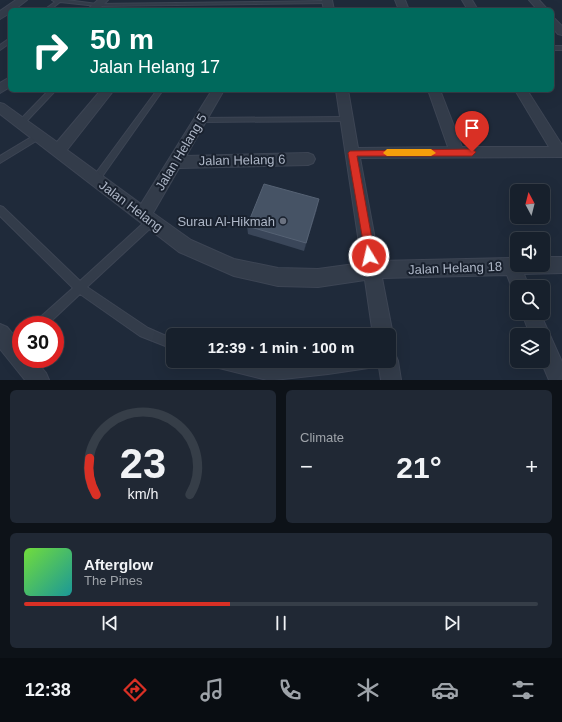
<!DOCTYPE html>
<meta charset="utf-8">
<style>
body{margin:0;font-family:Helvetica,sans-serif;background:#202834;color:#f1f3f6;height:100vh;display:flex;flex-direction:column;font-size:15px;white-space:nowrap}
*{box-sizing:border-box;margin:0}
p{font-size:13px;color:#9ea3a9}
.icon{flex:none;width:22px;height:22px;fill:none;stroke:currentColor;stroke-width:2;stroke-linecap:round;stroke-linejoin:round}
.map{position:relative;height:380px;overflow:hidden}
.sheet{display:flex;flex-direction:column;gap:10px;padding:10px;background:#0d1218;flex:1}
.sheet>*{flex:none}
.top-card{position:absolute;left:8px;top:8px;width:546px;height:84px;border-radius:6px;box-shadow:0 4px 16px #0002,0 0 0 1px #363e48;background:#00695c;color:#fff;overflow:hidden}
.needle{width:26px;rotate:353deg}
.controls{position:absolute;left:510px;top:184px;display:grid;gap:8px}
.controls a{display:grid;place-items:center;width:40px;height:40px;border-radius:6px;background:#17202c;box-shadow:0 4px 16px #0002,0 0 0 1px #363e48;font-size:20px}
.speed{position:absolute;left:12px;top:316px;display:flex;gap:8px;font-size:20px;font-weight:700;text-align:center}
.speed>*{display:grid;place-content:center;width:52px;height:52px;border-radius:50%;background:#17202c;box-shadow:0 4px 16px #0002,0 0 0 1px #363e48;line-height:1}
.speed .limit{border:6px solid #d22;background:#fff;color:#111}
.pin{position:absolute;display:grid;place-items:center;width:34px;height:34px;color:#fff;margin:-41px -17px;border-radius:50% 50% 50% 0;rotate:-45deg;box-shadow:0 0 4px #0007}
.pin .icon{rotate:45deg}
.me{position:absolute;width:44px;margin:-22px;rotate:351deg;stroke-linejoin:round;filter:drop-shadow(0 0 3px #0008)}
.turn{display:flex;align-items:center;gap:14px;height:84px;padding:0 16px;font-size:18px}
.turn .icon{width:52px;height:52px;stroke-width:2.5}
.turn b{display:block;font-size:28px;line-height:34px}
.big{font-size:30px;font-weight:600;line-height:1.1}
.sheet .tile{flex:1;display:flex;flex-direction:column;justify-content:center;gap:6px;min-width:0;padding:0 14px;border-radius:6px;background:#202834}
.sheet .dial{align-items:center;gap:0}
.dial svg{height:104px;overflow:visible;fill:none;stroke:#363e48;stroke-width:7;stroke-linecap:round;text-anchor:middle}
.dial text{fill:#f1f3f6;stroke:none}
.song{display:flex;align-items:center;gap:12px}
.cover{width:48px;height:48px;border-radius:6px;background:linear-gradient(135deg,hsl(100 70% 55%),hsl(180 70% 35%))}
.played{height:4px;border-radius:2px;background:linear-gradient(90deg,#d93025 40%,#363e48 40%)}
.keys{display:flex;justify-content:space-around;direction:ltr}
.heat{display:flex;justify-content:space-between;align-items:center;font-size:22px;direction:ltr}
.sheet .tiles{flex:1;display:grid;gap:10px;grid-template-columns:1fr 1fr}
.tile:last-child{grid-column:span 2}
.trip{position:absolute;left:166px;top:328px;width:230px;height:40px;border-radius:6px;background:#17202c;box-shadow:0 4px 16px #0002,0 0 0 1px #363e48;font-weight:600;line-height:40px;text-align:center}
.dock{display:flex;height:64px;justify-content:space-around;align-items:center;background:#090d12;color:#9ea3a9}
.dock .icon{width:28px;height:28px}
.dock .current{color:#d93025}
.dock b{font-size:18px;color:#f1f3f6}
.map>svg:first-child{display:block}
.lines{fill:none;stroke-linecap:round;stroke-linejoin:round}
.service-casing{stroke:#3d4554;stroke-width:2}
.minor-casing{stroke:#3d4554;stroke-width:2}
.service{fill:#333c4a;fill-rule:evenodd}
.minor{fill:#333c4a;fill-rule:evenodd}
.wall{fill:#3a4659}
.shaded-wall{fill:#2a3648}
.building{fill:#465365;stroke:#566274}
.route{fill:#d93025;stroke:#8d1f18}
.slow{fill:#f59e0b}
.worship-dot{fill:#6b7280;stroke:#19212e;stroke-width:1.5}
.labels{text-anchor:middle;dominant-baseline:central;stroke-width:4;stroke-linejoin:round;paint-order:stroke}
.street-label{font-size:13px;fill:#aeb7c7;stroke:#19212e}
.poi-label{font-size:13px;fill:#aeb7c7;stroke:#19212e;text-anchor:end}
</style>
<div class="map">
<svg width="562" height="380" viewBox="0 0 562 380">
<rect width="100%" height="100%" fill="#1f2a3a"/>
<g class="lines">
<g class="service-casing">
<path id="service" d="M52,0h15l30,4 231,-3 2,1 -2,1 -231,3 -37,-4 -10,8h-6l11,-8z
M10,38v5l-10,7v-5z
M552,46h10v4h-10z
M49,90h7l-33,35h-4l-1,-2 1,-2z
M157,90h6l-64,91h-6l-1,-2 1,-2z
M347,117l3,2 -3,2 -146,1 -3,-2 3,-2z
M38,133l3,1 1,2 -1,2 -41,25v-7z
M0,206l3,1 77,74 69,-63 3,-1 3,1 1,3 -1,3 -68,63 61,41 25,11v10l-33,-13 -60,-42 -33,31h-12l1,-4 37,-33 -73,-72z
M206,361h28l35,8 76,-8h42l-1,4 -4,1 -54,8 -54,6h-7l-60,-15z"/>
</g>
<g class="minor-casing">
<path id="minor" d="M16,0h11l-13,10h-4v3l-10,6v-8z
M98,0h10l-10,10h-11z
M322,0h10l2,10h-10z
M395,0h10l4,10h-10z
M462,0h10l6,10h-10z
M529,0h10l9,10h-10z
M552,18l3,1 7,7v9l-4,-1 -6,-7z
M10,77v10l-10,6v-10z
M101,90h13l-47,60 74,54 71,-114h12l-38,66 122,-3 5,2 2,4 -2,4 -5,2 -129,3 -26,45 38,27 43,19 44,9 40,1 44,-6 -26,-173h12l10,58 90,-1 -20,-57h12l22,57h87l-34,-57h12l35,55v12l-202,1 19,103 133,-3h5v7h26v-8h19v16l-38,1 5,13h-12v8l-3,-2 -7,-18 -125,3 11,57 -4,7v-7h-16l-8,-55 -47,7 -40,-1 -44,-10 -55,-24 -179,-138v-11l4,1 53,38z
M522,313h18l22,49v18h-13l-8,-19h2v-26h-13z
M0,324l7,3 14,17v15h13l12,14 3,7h-24l-25,-31z
M389,351l6,3 3,7 3,19h-20l-3,-19h11z"/>
</g>
<use href="#service" class="service"/>
<use href="#minor" class="minor"/>
</g>
<path class="wall" d="M317,209l-13,42 -56,-17 -1,-8z"/>
<path class="shaded-wall" d="M319,199l-2,10 -13,42 2,-8z"/>
<path class="building" d="M264,184l55,15 -13,44 -59,-17z"/>
<path class="route" d="M472,149l4,3 -4,4h-115l18,100 -2,3 -4,1 -3,-1 -18,-106 2,-2z"/>
<path class="slow" d="M387,149h44l5,4 -5,3h-44l-4,-3z"/>
<circle class="worship-dot" cx="283" cy="221" r="4"/>
<g class="labels">
<g class="street-label">
<text transform="translate(181 152) rotate(-59)">Jalan Helang 5</text>
<text transform="translate(242 160) rotate(-1)">Jalan Helang 6</text>
<text transform="translate(131 206) rotate(37)">Jalan Helang</text>
<text transform="translate(455 268) rotate(-2)">Jalan Helang 18</text>
</g>
<g class="poi-label">
<text x="275" y="221">Surau Al-Hikmah</text>
</g>
</g>
</svg>
<div class="controls">
<a><svg class="needle" viewBox="-14 -14 28 28"><path d="M0-13l5 13h-10z" fill="#e53935"/><path d="M0 13l5-13h-10z" fill="#9ea3a9"/></svg></a>
<a><svg class="icon" aria-label="sound" viewBox="0 0 24 24"><path d="M4 9h4l5-4v14l-5-4H4zM17 9q2 3 0 6"/></svg></a>
<a><svg class="icon" aria-label="search" viewBox="0 0 24 24"><circle cx="10" cy="10" r="6"/><path d="M15 15l6 6"/></svg></a>
<a><svg class="icon" aria-label="layers" viewBox="0 0 24 24"><path d="M12 4l9 5-9 5-9-5zM3 14l9 5 9-5"/></svg></a>
</div>
<div class="speed"><div class="limit">30</div></div>
<div class="pin" style="left:472px;top:152px;background:#d93025"><svg class="icon" aria-label="arrive" viewBox="0 0 24 24"><path d="M6 21V4h12l-3 4 3 4H6"/></svg></div>
<svg class="me" style="left:369px;top:256px" viewBox="-20 -20 40 40"><circle r="17" fill="#d93025" stroke="#fff" stroke-width="3"/><path d="M0-11L8 9 0 5-8 9z" fill="#fff"/></svg>
<div class="trip">12:39 · 1 min · 100 m</div>
<div class="top-card">
<div class="turn"><svg class="icon" aria-label="right" viewBox="0 0 24 24"><path d="M7 20v-9h11M14 6l5 5-5 5"/></svg><div><b>50 m</b>Jalan Helang 17</div></div>
</div>
</div>
<section class="sheet">
<div class="tiles">
<div class="tile dial"><svg viewBox="0 0 100 80">
<path d="M14 69A42 42 0 1 1 86 69"/>
<path d="M14 69A42 42 0 0 1 9 41" stroke="#d93025"/>
<text x="50" y="56" font-size="32" font-weight="700">23</text>
<text x="50" y="72" font-size="11">km/h</text>
</svg></div>
<div class="tile"><p>Climate</p>
<div class="heat"><a>−</a><b class="big">21°</b><a>+</a></div>
</div>
<div class="tile">
<div class="song"><i class="cover"></i><div><b>Afterglow</b><p>The Pines</p></div></div>
<div class="played"></div>
<div class="keys"><svg class="icon" aria-label="previous" viewBox="0 0 24 24"><path d="M18 5L8 12l10 7zM5 5v14"/></svg><svg class="icon" aria-label="pause" viewBox="0 0 24 24"><path d="M8 5v14M16 5v14"/></svg><svg class="icon" aria-label="next" viewBox="0 0 24 24"><path d="M6 5l10 7-10 7zM19 5v14"/></svg></div>
</div>
</div>
</section>
<nav class="dock">
<b>12:38</b>
<svg class="icon current" aria-label="directions" viewBox="0 0 24 24"><path d="M12 3l9 9-9 9-9-9zM9 14v-3h6M13 9l2 2-2 2"/></svg>
<svg class="icon" aria-label="music" viewBox="0 0 24 24"><path d="M9 18V5l10-2v13"/><circle cx="6" cy="18" r="3"/><circle cx="16" cy="16" r="3"/></svg>
<svg class="icon" aria-label="phone" viewBox="0 0 24 24"><path d="M5 4h4l2 5-3 2q2 4 5 5l2-3 5 2v4C11 20 4 13 5 4z"/></svg>
<svg class="icon" aria-label="climate" viewBox="0 0 24 24"><path d="M12 3v18M4 7l16 10M4 17L20 7"/></svg>
<svg class="icon" aria-label="car" viewBox="0 0 24 24"><path d="M5 17H2v-5l4-1 3-4h7l3 4 3 1v5h-3M9 17h6M6 11h13"/><circle cx="7" cy="17" r="2"/><circle cx="17" cy="17" r="2"/></svg>
<svg class="icon" aria-label="filters" viewBox="0 0 24 24"><path d="M4 7h16M4 17h16"/><circle cx="9" cy="7" r="2"/><circle cx="15" cy="17" r="2"/></svg>
</nav>
